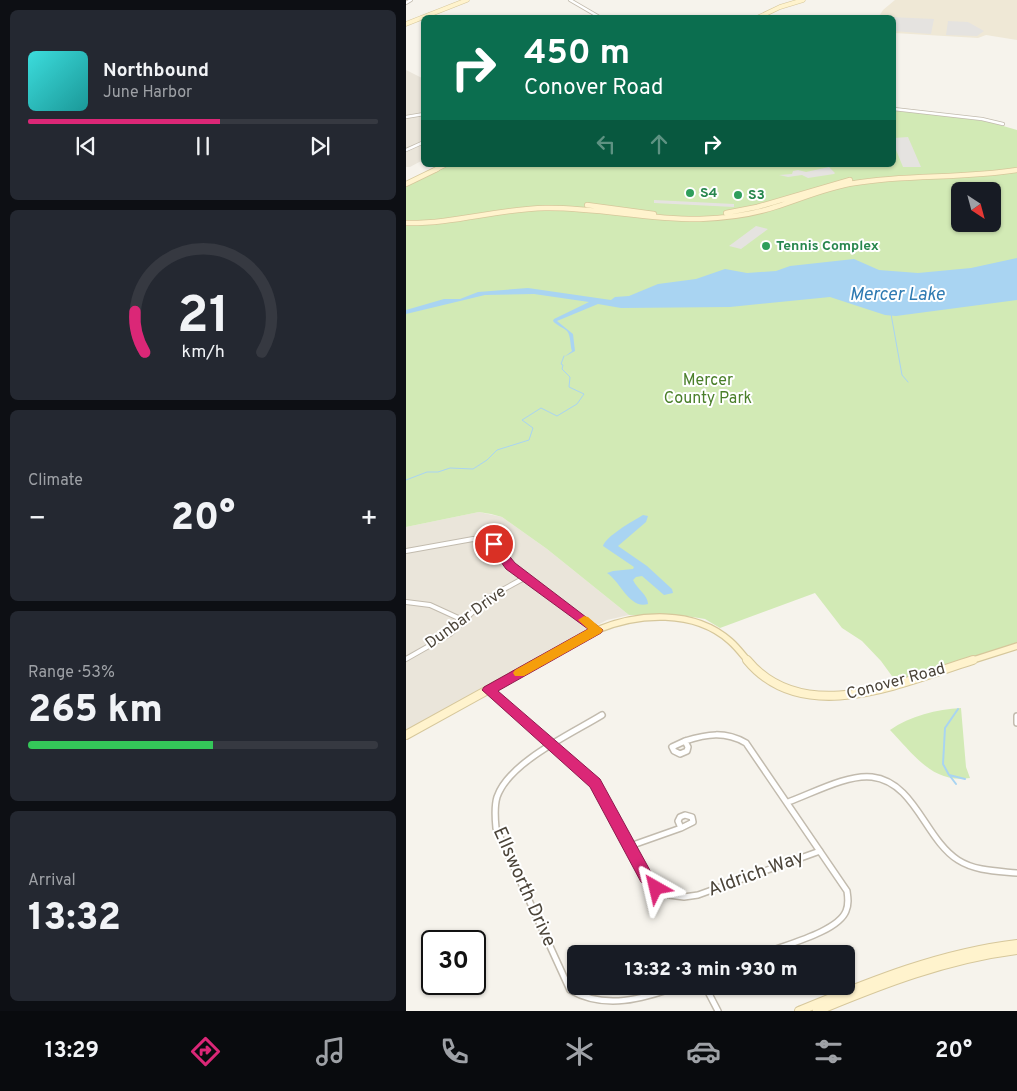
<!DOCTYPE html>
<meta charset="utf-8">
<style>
body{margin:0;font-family:Overpass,sans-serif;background:#242831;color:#f1f3f6;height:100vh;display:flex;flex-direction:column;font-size:19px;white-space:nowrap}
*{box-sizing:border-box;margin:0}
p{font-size:16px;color:#9ea1a6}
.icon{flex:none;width:28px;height:28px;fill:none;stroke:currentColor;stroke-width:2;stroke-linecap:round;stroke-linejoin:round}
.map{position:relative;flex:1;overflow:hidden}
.drawer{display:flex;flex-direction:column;gap:10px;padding:10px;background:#0d0f14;width:406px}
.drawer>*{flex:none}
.top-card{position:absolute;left:15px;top:15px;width:475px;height:152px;border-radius:8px;box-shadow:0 1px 4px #0004;background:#0b6e4f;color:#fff;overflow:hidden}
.needle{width:32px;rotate:144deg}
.buttons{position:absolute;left:545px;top:182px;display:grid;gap:10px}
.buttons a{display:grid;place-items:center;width:50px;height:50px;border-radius:8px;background:#171b24;box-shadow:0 1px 4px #0004;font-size:25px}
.speed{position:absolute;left:15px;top:930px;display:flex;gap:10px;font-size:25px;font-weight:700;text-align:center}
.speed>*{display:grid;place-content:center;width:65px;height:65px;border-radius:50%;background:#171b24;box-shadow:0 1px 4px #0004;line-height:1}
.speed .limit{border:2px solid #111;border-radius:8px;background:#fff;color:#111}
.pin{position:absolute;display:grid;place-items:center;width:42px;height:42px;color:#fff;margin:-21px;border:2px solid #fff;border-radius:50%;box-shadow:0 1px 5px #0007}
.me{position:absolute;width:55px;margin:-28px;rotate:323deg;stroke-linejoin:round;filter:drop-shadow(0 0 4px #0008)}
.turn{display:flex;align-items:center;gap:18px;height:105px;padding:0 20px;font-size:22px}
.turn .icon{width:65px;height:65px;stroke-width:2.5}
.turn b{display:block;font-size:35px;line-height:42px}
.lanes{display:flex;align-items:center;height:48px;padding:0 20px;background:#0003;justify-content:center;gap:25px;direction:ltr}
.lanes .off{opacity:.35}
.big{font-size:38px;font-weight:800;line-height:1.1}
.drawer .widget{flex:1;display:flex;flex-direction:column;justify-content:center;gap:8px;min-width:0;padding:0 18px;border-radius:8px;background:#242831}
.drawer .dial{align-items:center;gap:0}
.dial svg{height:130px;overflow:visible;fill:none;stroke:#363941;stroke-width:7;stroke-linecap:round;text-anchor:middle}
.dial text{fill:#f1f3f6;stroke:none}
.song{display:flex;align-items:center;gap:15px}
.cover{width:60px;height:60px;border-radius:8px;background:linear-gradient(135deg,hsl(180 70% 55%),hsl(180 70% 35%))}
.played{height:5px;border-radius:2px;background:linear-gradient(90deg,#db2777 55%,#363941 55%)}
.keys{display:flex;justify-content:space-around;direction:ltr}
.heat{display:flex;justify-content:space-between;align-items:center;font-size:28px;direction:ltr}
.charge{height:8px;border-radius:4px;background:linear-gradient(90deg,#34c759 53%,#363941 0)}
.trip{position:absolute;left:161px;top:945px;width:288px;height:50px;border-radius:8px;background:#171b24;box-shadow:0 1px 4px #0004;font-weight:800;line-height:50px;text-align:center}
.menu{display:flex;height:80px;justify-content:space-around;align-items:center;background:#090b0e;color:#9ea1a6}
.menu .icon{width:35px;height:35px}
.menu .current{color:#db2777}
.menu b{font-size:22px;color:#f1f3f6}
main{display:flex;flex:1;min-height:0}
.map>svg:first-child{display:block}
.residential{fill:#eae5da}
.education{fill:#efe8d6}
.green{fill:#d2eab5;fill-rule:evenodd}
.parking{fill:#e5e3e0}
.water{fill:#a9d4f2}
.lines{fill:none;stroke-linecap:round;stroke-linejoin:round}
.stream-far1{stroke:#a9d4f2;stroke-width:1}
.stream{stroke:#a9d4f2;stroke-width:2}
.street-far2-casing{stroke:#c2bbae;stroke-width:4}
.street-far1-casing{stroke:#c2bbae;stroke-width:6}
.street-casing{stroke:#c2bbae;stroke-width:8}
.secondary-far3-casing{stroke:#d6c79b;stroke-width:5}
.secondary-far2-casing{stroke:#d6c79b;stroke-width:6}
.secondary-far1-casing{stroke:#d6c79b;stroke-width:8}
.secondary-casing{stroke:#d6c79b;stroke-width:10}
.street-far2{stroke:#fff;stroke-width:2.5}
.street-far1{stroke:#fff;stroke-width:4}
.street{stroke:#fff;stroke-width:5}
.secondary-far3{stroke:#fff3cd;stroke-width:4}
.secondary-far2{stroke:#fff3cd;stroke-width:4.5}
.secondary-far1{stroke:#fff3cd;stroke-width:5.5}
.secondary{stroke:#fff3cd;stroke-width:8}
.route{fill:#db2777;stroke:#8e194d}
.slow{fill:#f59e0b}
.leisure-dot{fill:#2e9e5b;stroke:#fff;stroke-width:2}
.labels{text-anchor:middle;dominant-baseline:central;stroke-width:4;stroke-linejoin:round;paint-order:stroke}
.far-leisure-label{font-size:14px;font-weight:bold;fill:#27864d;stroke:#fff;text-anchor:start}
.park-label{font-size:16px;fill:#4a7f2a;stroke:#fff}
.street-label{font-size:16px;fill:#4b4439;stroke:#fff}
.water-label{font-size:18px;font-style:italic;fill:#2e7ab2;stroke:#fff}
.near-street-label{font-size:19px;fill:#4b4439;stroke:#fff}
</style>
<main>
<section class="drawer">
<div class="widget">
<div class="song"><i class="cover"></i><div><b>Northbound</b><p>June Harbor</p></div></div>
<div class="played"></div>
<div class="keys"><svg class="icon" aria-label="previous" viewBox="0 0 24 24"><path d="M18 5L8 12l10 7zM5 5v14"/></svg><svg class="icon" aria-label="pause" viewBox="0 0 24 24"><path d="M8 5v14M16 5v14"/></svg><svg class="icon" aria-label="next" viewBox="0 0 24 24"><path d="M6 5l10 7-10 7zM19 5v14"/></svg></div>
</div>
<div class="widget dial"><svg viewBox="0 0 100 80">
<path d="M14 69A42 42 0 1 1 86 69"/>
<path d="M14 69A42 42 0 0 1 8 44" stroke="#db2777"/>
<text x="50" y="56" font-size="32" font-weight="700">21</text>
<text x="50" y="72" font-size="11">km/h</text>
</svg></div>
<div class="widget"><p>Climate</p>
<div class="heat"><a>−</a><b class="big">20°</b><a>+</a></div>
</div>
<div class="widget"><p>Range · 53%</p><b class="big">265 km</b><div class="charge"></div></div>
<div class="widget"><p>Arrival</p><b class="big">13:32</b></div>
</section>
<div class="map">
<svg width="611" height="1011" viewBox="0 0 611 1011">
<rect width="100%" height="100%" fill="#f6f3ec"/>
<path class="residential" d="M0,70l18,9 -1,81 -13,7h-4z
M73,512l23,5 45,32 82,66 -22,5 -19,10 -165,93 -17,7v-203z"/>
<path class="education" d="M489,0h122v40l-31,-5 -8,3 -84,-5v-15h-16l5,-8z"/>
<path class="green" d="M488,110l92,11 31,9v516l-120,37 -16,-22 -19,-20 -20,-13 -27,-35 -95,35 -15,-9 -25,-4h-51l-82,-66 -45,-32 -11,-3 -12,-2 -73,15v-341l42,-21h446zM554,191h32v33h-32z
M555,708l5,59 4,11c-37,6 -56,-23 -80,-48 20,-14 47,-21 71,-22z"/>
<path class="parking" d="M484,17l44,2 -3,15 -37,-3v-13z
M542,21l20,1 16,9 -7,5 -31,-1z
M502,137l13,30h-18l-9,-22v-7z
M423,167l6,6 -1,1 -26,4 -6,-3 -14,2 -9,-2 13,-1 1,-3 5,-1 8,2z
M248,200l80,4v3l-80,-4z
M350,226l12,3 -27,20 -12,-3z"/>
<path class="water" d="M611,258v42l-121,16 -11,-1 -55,-18 -100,10 -109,1 -23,-4 -41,17 16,13 2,17 -11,6 8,-6c-2,-5 -1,-15 -5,-20 -4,-4 -10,-5 -14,-10l1,-2 35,-17 -55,-8 -49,1 -79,19v-4l38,-11h16l18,-7 50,-4 83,12 4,-3 14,-1 29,-12 38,-5 29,-10 22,4 29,-2 14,-5 64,-7 25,11 39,3 53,-5z
M237,515l5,1 -2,6 -28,24 29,20 25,23 1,4 -9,2 -22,-19 -6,1 -3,3c4,9 15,15 15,24 -18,6 -28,-23 -41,-31l6,-2 20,-2 1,-2 -31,-21c3,-10 30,-25 40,-31z"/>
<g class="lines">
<path class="stream-far1" d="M485,314l11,61 6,7
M0,480l21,-8h11l12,-4 23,1 14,-9 10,-10 32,-10 4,-12 -11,-8 19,-12 16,8 20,-12 7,-10 -15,-7 1,-10 -8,-8 1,-4 -2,-1 3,-8"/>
<path class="stream" d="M552,709l-13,19 -2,36 6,11 16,4
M544,776l6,8"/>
<g class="street-far2-casing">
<path id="street-far2" d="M164,0l31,18
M0,3l5,-3
M488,109l88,10 21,5
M0,117l18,-3
M0,150l18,-8"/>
</g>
<g class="street-far1-casing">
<path id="street-far1" d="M0,551l67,-12 15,2 6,3 17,22 86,64
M0,602l24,3 35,16
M0,659l44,-25 36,-35 40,-22"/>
</g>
<g class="street-casing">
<path id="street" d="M82,690l107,93 56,101 18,11 15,2 14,-2 122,-44
M196,715c-31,19 -93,47 -105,82 -3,10 -2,21 -1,31l74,162c35,20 73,9 109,-4
M611,716v7
M279,741l3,6 -1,4 -7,3 -6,-3 -2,-4z
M279,741c22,-7 40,-10 61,2l101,148c1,7 2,13 -1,20 -8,21 -62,34 -83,43
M382,802c23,-8 59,-28 84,-25 43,5 53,62 86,83 17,11 39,11 59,13
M279,815l7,2 1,5 -12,6 -3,-7 2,-4z
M224,846l51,-18
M299,986l13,25"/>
</g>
<g class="secondary-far3-casing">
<path id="secondary-far3" d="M351,18l23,-11 23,-7
M0,24l61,-24
M29,170l10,-5"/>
</g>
<g class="secondary-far2-casing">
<path id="secondary-far2" d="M0,184l31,-15
M181,205l67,9
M320,213l31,-6 93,-27
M0,223c47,1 92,-14 139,-15 52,-1 103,12 155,11 25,-1 51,-4 75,-12 26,-8 52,-20 80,-24 53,-9 108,-4 162,-13"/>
</g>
<g class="secondary-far1-casing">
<path id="secondary-far1" d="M134,661c18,-10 37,-23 57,-31 41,-17 97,-21 133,11 7,6 12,13 18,20
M564,661l47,-15"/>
</g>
<g class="secondary-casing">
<path id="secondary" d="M341,660c57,69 158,21 226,0
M0,735l136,-75
M393,1011c71,-29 141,-58 218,-67
M411,1011c65,-27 129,-52 200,-61"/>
</g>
<use href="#street-far2" class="street-far2"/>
<use href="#street-far1" class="street-far1"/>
<use href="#street" class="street"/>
<use href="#secondary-far3" class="secondary-far3"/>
<use href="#secondary-far2" class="secondary-far2"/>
<use href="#secondary-far1" class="secondary-far1"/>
<use href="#secondary" class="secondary"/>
</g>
<path class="route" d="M88,541l4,1 17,21 88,67 -2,3 -103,58 102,88 52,95 12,14 -2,5c-10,3 -14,-4 -21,-11l-51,-95 -108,-97 2,-3 104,-58 -82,-60 -18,-25z"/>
<path class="slow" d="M178,616l4,1 15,13 -2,3 -77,43h-9l-2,-3 2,-3 73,-41 -10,-9z"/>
<g class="leisure-dot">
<circle cx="284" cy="193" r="5"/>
<circle cx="332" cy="195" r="5"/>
<circle cx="360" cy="246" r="5"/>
</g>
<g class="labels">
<g class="far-leisure-label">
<text x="294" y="193">S4</text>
<text x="342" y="195">S3</text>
<text x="370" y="246">Tennis Complex</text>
</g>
<g class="park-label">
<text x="302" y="381">Mercer<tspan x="302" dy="18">County Park</tspan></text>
</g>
<g class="street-label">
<text transform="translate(60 618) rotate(-36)">Dunbar Drive</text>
<text transform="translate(490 682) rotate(-15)">Conover Road</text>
</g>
<g class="water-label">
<text x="491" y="295">Mercer Lake</text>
</g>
<g class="near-street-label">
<text transform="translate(350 874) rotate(-20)">Aldrich Way</text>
<text transform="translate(118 887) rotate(66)">Ellsworth Drive</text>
</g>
</g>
</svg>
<div class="buttons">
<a><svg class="needle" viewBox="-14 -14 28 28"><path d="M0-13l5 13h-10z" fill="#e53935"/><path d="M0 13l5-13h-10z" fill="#9ea1a6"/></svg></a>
</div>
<div class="speed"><div class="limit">30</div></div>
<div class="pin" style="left:88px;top:544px;background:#d93025"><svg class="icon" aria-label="arrive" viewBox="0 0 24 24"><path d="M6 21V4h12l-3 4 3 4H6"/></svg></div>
<svg class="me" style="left:250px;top:888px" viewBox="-20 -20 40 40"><path d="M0-17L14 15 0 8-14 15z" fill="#db2777" stroke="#fff" stroke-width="4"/></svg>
<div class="trip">13:32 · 3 min · 930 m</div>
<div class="top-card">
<div class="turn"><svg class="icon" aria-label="right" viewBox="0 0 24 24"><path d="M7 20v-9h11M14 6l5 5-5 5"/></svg><div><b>450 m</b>Conover Road</div></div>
<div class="lanes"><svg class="icon off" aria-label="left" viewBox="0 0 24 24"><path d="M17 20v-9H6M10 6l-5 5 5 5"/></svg><svg class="icon off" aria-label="ahead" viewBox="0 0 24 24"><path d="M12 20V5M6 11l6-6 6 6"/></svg><svg class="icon" aria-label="right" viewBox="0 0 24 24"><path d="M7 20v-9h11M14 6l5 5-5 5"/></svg></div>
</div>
</div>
</main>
<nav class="menu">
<b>13:29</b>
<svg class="icon current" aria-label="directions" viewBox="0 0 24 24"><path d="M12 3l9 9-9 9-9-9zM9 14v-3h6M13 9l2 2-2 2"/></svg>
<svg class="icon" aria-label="music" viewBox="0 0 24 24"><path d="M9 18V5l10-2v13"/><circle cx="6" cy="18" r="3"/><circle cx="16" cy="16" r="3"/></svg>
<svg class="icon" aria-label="phone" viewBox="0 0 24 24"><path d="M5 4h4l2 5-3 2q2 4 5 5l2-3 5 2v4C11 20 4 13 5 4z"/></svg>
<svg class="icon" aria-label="climate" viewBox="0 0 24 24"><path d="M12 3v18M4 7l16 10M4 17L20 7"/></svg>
<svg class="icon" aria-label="car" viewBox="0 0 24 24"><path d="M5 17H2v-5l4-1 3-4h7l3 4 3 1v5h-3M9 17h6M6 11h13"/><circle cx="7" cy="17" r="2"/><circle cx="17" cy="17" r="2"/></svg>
<svg class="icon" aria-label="filters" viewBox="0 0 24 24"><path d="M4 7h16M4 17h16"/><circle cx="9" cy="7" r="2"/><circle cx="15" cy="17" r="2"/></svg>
<b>20°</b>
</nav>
